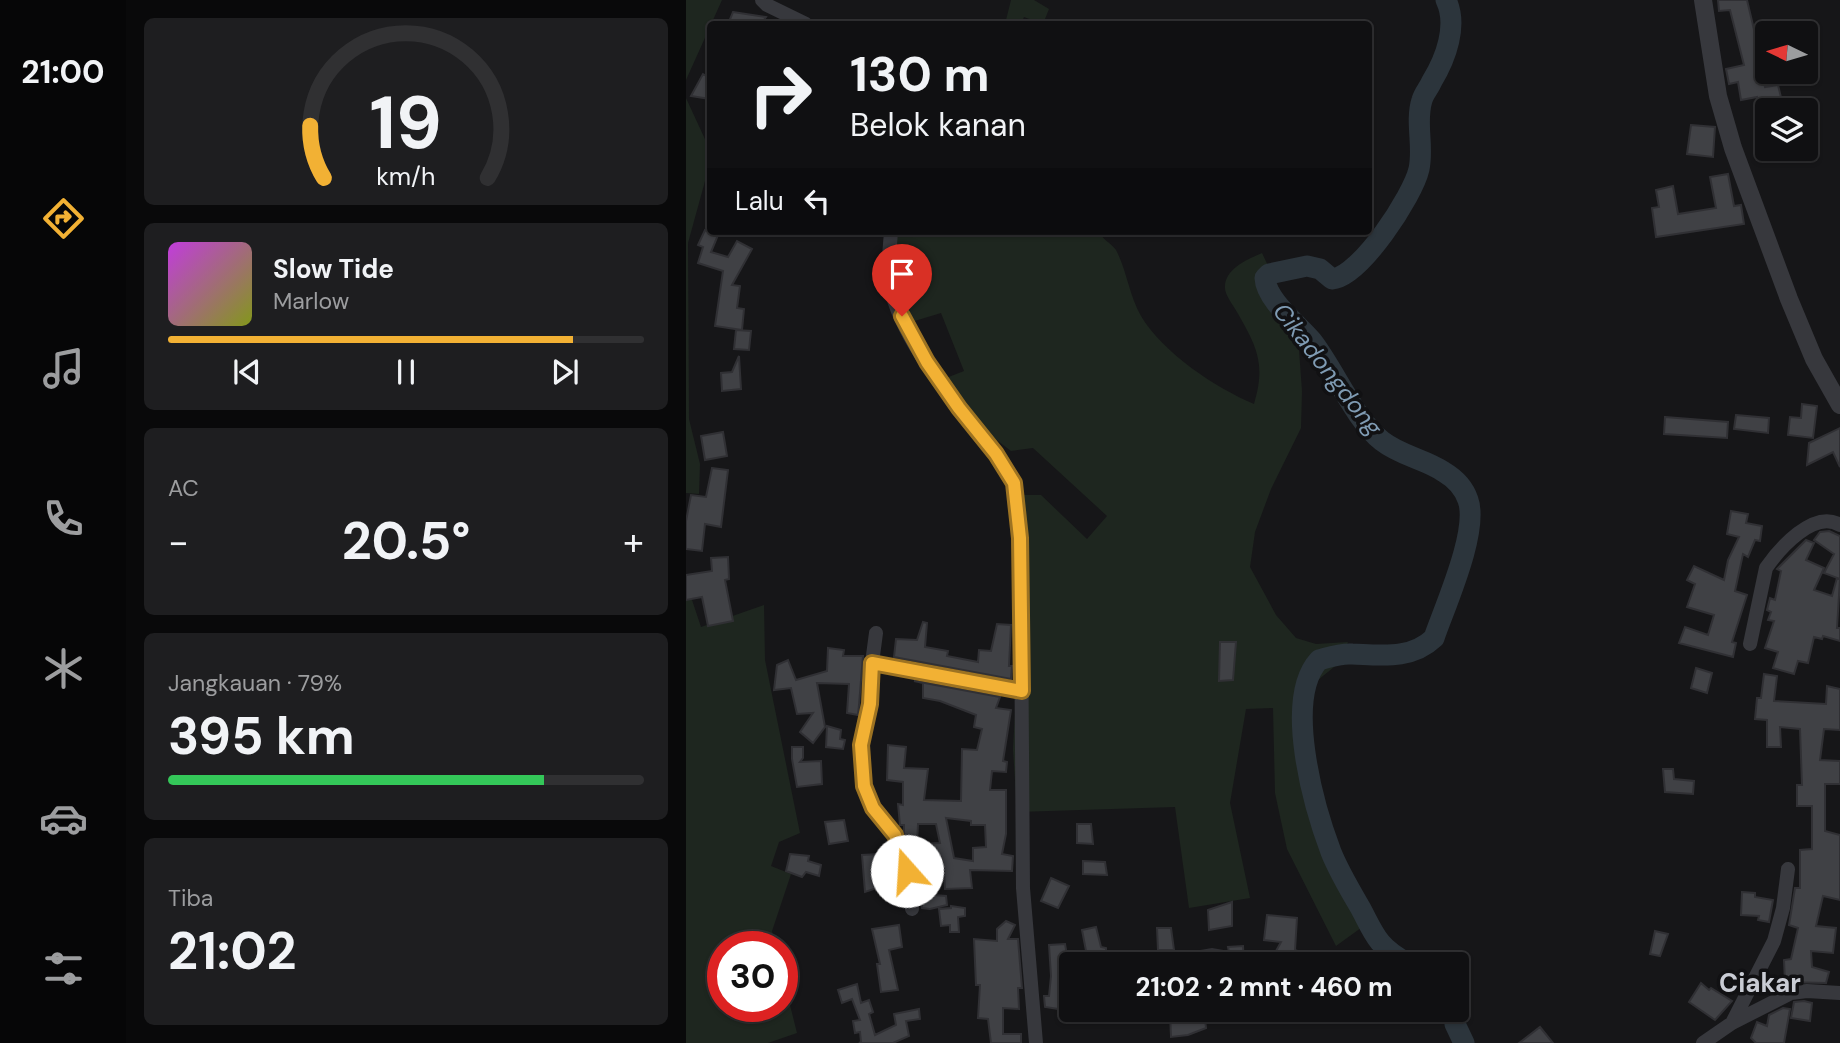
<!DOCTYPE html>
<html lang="id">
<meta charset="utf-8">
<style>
body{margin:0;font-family:"DM Sans",sans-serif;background:#1e1e20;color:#f1f3f6;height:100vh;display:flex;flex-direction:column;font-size:26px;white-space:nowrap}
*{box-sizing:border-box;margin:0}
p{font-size:23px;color:#9c9d9f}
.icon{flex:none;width:38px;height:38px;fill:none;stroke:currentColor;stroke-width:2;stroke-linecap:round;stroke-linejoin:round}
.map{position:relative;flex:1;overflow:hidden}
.panel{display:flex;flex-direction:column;gap:18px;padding:18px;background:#09090a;width:560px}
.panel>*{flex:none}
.top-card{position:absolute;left:21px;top:21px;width:665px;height:214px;border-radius:7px;box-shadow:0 2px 5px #0004,0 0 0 2px #303032;background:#101012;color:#f1f3f6;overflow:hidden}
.needle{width:46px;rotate:275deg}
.tools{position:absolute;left:1069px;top:21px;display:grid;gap:14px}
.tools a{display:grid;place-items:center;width:63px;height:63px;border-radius:7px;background:#101012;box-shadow:0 2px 5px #0004,0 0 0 2px #303032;font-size:35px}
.speed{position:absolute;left:21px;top:931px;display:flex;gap:14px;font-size:35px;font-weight:700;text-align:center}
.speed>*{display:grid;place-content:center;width:91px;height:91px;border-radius:50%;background:#101012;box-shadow:0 2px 5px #0004,0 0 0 2px #303032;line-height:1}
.speed .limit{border:10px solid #d22;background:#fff;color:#111}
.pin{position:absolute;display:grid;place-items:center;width:60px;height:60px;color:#fff;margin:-72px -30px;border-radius:50% 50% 50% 0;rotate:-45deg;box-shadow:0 0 7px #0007}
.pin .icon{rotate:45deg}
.me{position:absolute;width:77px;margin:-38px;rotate:341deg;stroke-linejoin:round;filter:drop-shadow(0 0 5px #0008)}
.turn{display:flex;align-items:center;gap:24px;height:147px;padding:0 28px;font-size:32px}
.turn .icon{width:91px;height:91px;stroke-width:2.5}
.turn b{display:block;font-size:49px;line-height:60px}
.then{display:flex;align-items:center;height:66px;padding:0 28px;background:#0003;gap:14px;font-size:26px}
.big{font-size:52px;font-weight:700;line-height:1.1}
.panel .card{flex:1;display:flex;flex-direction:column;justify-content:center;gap:10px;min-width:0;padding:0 24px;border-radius:10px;background:#1e1e20}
.panel .dial{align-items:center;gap:0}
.dial svg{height:182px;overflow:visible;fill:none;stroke:#303032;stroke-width:7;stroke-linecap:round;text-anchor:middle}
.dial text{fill:#f1f3f6;stroke:none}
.song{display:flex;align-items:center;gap:21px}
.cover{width:84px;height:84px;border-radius:10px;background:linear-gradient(135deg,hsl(290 70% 55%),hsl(70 70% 35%))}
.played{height:7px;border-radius:4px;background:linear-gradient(90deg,#f2b134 85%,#303032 85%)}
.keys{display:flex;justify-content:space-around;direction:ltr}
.heat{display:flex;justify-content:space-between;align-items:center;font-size:38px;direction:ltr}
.charge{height:10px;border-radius:5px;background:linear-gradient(90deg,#34c759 79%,#303032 0)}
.trip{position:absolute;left:373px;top:952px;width:410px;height:70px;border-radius:7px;background:#101012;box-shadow:0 2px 5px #0004,0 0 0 2px #303032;font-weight:700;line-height:70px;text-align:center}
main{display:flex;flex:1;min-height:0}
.tabs{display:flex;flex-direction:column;width:126px;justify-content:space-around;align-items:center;background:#060607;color:#9c9d9f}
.tabs .icon{width:49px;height:49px}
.tabs .current{color:#f2b134}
.tabs b{font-size:32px;color:#f1f3f6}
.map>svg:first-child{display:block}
.green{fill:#1e261f}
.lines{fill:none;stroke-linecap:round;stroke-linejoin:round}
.river{stroke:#2c353c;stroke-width:21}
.building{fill:#404145;stroke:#303034;stroke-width:2;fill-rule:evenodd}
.minor{stroke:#37383d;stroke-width:14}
.tertiary{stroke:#37383d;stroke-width:18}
.route-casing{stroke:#9d7322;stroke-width:18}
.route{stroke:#f2b134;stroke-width:12}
.labels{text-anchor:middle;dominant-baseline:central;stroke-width:7;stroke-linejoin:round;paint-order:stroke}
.water-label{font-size:24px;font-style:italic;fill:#7f9bb3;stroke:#111113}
.quarter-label{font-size:26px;font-weight:bold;fill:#c9ccd4;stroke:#111113}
</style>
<main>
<nav class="tabs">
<b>21:00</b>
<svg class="icon current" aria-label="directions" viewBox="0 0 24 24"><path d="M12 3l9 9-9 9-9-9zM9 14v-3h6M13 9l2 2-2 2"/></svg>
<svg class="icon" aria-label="music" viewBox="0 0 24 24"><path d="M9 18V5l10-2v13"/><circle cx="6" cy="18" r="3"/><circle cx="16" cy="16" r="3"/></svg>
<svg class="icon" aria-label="phone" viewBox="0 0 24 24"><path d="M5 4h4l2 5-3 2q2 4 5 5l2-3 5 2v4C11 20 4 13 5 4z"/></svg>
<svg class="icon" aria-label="climate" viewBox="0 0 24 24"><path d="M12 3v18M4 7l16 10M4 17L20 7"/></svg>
<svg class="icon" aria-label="car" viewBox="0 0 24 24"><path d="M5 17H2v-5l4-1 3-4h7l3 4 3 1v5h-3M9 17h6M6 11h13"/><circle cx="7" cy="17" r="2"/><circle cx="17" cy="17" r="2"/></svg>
<svg class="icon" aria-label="filters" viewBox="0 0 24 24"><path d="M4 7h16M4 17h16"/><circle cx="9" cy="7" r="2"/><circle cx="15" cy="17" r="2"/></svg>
</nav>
<section class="panel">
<div class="card dial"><svg viewBox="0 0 100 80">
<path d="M14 69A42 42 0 1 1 86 69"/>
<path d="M14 69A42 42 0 0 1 8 46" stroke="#f2b134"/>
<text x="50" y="56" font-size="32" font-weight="700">19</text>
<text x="50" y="72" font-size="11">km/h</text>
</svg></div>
<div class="card">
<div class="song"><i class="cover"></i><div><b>Slow Tide</b><p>Marlow</p></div></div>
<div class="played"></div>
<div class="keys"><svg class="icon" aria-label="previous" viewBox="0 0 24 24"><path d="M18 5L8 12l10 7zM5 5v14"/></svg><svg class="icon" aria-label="pause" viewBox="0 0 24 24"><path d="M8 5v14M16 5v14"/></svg><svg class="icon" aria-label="next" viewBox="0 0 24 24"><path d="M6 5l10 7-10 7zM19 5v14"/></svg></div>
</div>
<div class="card"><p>AC</p>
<div class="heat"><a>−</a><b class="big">20.5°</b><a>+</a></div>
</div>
<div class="card"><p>Jangkauan · 79%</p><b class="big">395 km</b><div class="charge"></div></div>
<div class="card"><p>Tiba</p><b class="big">21:02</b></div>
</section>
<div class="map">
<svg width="1154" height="1043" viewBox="0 0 1154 1043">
<rect width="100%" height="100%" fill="#161618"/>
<path class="green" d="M0,0h36l-36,80z
M325,0h23l15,9 -6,15 -19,-7 -3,7h-16z
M0,98l24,52v13l-22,80 1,176 11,45 -1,30 -13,-1z
M202,231h210c4,8 13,12 18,19 11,21 13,45 25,66 22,37 75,72 113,88 12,-40 3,-57 -17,-92 -4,-7 -12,-17 -12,-24 -1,-19 23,-29 37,-35l28,59 9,38 3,41 -1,37 -30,61 -16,43 -5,35 26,48 20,23 20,6 32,-2 -9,21 -21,17 -11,14c2,79 29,158 58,231l-29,21 -49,-97 -12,-56 -2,-85 -27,1 -16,94 20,95 -61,10 -14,-101 -158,5 -4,-63 4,-74 2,-180h22l46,44 20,-23 -74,-68 -22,3 -34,-26 -36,-45 23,-9 -23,-58 -33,10 -18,-57z
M0,594h4l11,33 63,-22 1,55 35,173 -21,9 -8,24 20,8 -19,57 4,16h-53v59h59v-33l15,60 -29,10h-82z"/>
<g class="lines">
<path class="river" d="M723,964c-11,-6 -21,-12 -29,-22 -8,-10 -13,-22 -19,-33 -11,-19 -22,-37 -30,-57 -17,-45 -48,-153 -12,-192 11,-3 22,-7 33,-6 29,1 59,6 82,-16 11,-32 45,-107 34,-138 -4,-12 -14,-22 -24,-28 -19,-13 -43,-16 -62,-31 -27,-21 -48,-72 -70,-100 -14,-17 -46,-41 -47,-63l4,-4 38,-8 13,3 12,10c28,-2 81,-83 87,-110 5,-23 -4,-47 3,-69 2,-7 7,-12 10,-19 14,-23 26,-56 14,-81
M768,1010l1,14 9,19"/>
</g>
<path class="building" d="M1032,0h29l14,59 4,28 13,-2 6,25h-16v3l-8,1 -3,-17 -16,3 -3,-18 -9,2 -3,-15 18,-4 -14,-55 -11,1z
M47,12l33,5 -5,7h-33z
M17,74l7,4v21l-19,-3z
M1005,125l24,2 -2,30 -26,-3z
M1042,174l6,32 7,-1 3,19 -88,13 -4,-29 7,-1 -3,-17 17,-4 5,28 38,-6 -6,-31z
M19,230l13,5 -7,17 17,5 9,-16 15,8 -20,36 8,1 -3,22 7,1 -2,21 -27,-4 8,-55 -25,-8 5,-16 -5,-2z
M50,330l15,1 -2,19 -15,-1z
M53,356l2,33 -19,2 -1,-18 11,-1z
M1116,404l15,2 -4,32 -25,-3 2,-18 11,1z
M1050,415l33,3 -1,15 -34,-4z
M979,417l63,5 -1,16 -63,-4z
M1154,428v39l-7,-15 -26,13 2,-22z
M37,432l4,24 -22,4 -4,-24z
M26,468l16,2 -7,57 -16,-3 -3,27 -16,-2v-28l5,-26 15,2z
M1045,511l17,3 -2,9 16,3 -2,15 -5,-1 -7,17 -5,-3 -8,37 12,4 -15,47 4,1 -3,14 -54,-14 6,-16 23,8 6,-20 -27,-8 8,-23 -8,-4 7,-14 30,14 4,-20 11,-23 -12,-3z
M1143,531l11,5v43l-16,-6 10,-19 -20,-14 6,-8z
M1120,540l8,3 -8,17 18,8 -10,22 18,6 5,-18 3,1 -3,49h3v13l-17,-5 -1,3 -8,-2 -6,26 -10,-2 -4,13 -21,-6 5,-16 -13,-4 9,-27 -6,-1 3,-8 -4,-2 3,-12 5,2 6,-29 -4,-2z
M42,557l1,22 -4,1 8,41 -25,5 -6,-29 -16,3v-25l26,-4 -1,-13z
M237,622l4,1 -2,24 23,4 -1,5 31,6 1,-12 12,1 6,-27 14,1 -2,41h3l-1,13 -117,-22 2,-18 21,1z
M534,642h16l-3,38 -14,1z
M142,648l16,2 -1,6h20l-4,49 -1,10 -11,-2 2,-29 -32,-1 8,44 -12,16 -13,-11 13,-19 -16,1 -6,-26 -17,2 3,-25 11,-5 8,20 31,-9z
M1010,668l16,5 -5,20 -16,-5z
M1078,674l13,2 -3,25 52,3 1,-18 13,3v41l-16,-1 -4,31 20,1v23h-15v47l15,4v65l-17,-4 -7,30 20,2 -3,25 -22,-2 1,16 17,5 -3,11 -41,-1 -1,-22 7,-1 7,-31 -9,-3 6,-37h5v-38l12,-1v-43h-15v-21h5l-2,-56 -20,-2 1,20h-14v-27l-12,-1 2,-21h4z
M228,681l86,16 -4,11 15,2 -8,51 4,1 -1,10 -14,-1 -2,19h16v44l-4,20 11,2 -1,15 -42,-1 2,18 -27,1 -1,-20 -27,5 -5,-24 -8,-17v-8h-4l-2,-21 5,1v-23l-16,-2 1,-35 18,2 -2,21 24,1 -4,31 37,1 1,-52 15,1 5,-21 -8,-2 2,-12 -36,-14 -17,-3v-15zM260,818l25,3v4h14l1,22 -13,1v13l-19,-3zM232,824h18l4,19 -23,1z
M141,726l14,4 -1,9 5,1 -2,9 -17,-2z
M106,747h11v11l-3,4 21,-1 1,23 -25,3 -5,-28z
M977,769h10l1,10 20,2 -1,13 -28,-2z
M158,820l4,21 -19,3 -4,-22z
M391,824h14l2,20 -16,-1z
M104,854l19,2 -1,5 13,4 -2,11 -13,-4 -4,5 -16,-6z
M194,854l3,32 -18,6 -3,-37z
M397,861l22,1 2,13 -24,-1z
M365,878l18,8 -11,22 -17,-7z
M1056,892l13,1v4l18,3 -4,22 -11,-2 1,-4 -18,-1z
M234,894l26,2 1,9 -17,4 -8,-1z
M546,902v24l-23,4 -1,-20z
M265,906l14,2v8l-7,1 1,15h-9v-7l-9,1 -2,-17 12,-1z
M581,915l30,3 -2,32 10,4 -7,10h-19l-8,-4 10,-18 -17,-2z
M320,921l9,4 -7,14h10l4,49h-4l1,21 -16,-1v26h18v9h-30l-3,-24 -10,-1 2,-33h-4l-2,-46 23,2v-12z
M213,925l3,22 -13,3 9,40 -17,2 -4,-28h3l-8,-35z
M410,927l5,20 5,1v8h-19l-5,-26z
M471,928h14l3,22h-16z
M969,931l13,3 -8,22 -10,-2z
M379,944l4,23h2v17l-3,1 -3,25 -20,-3 -1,-11h5l2,-20 -2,-31z
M557,946l1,18h-57l1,-11 24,-4 17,3 -1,-5z
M1015,983l8,7 2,-2 21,13 -17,19 -26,-18z
M171,984l4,19 8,-3 4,12 -4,2 6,21 21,-10 -2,-11 25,-5 1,10 -14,2 3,15 -16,7h-34l2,-1 -1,-10 -5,1 -2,-12 7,-1 -8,-21 -10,4 -4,-13z
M1118,1001l8,2 -2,18 -19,-3 3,-16z
M1097,1008l7,1 -6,34h-28l-5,-5 6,-16 10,4 2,-11z
M496,1010h22l2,18 -18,7 -17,2 -1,-24z
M854,1027l13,16h-34z"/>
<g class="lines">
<path class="minor" d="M76,0l5,5 39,19
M205,231c-1,17 -4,36 -1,54 13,65 79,131 117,185l7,13 3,11 4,119 2,275 13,155
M190,633l-4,30 150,28
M1064,644l16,-76c13,-19 48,-59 74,-43
M186,663c-1,14 -1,29 -3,43 -5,30 -13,60 -2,91 5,16 20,25 28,39 13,21 14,49 17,73
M1046,1023l42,-82 9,-33 5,-39
M1017,1043l29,-20 59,-30 16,-2 33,2"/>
<path class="tertiary" d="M1017,0l15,96 15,52 56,151 25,60 26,46"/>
</g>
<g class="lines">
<g class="route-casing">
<path id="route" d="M216,316l25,46 32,46 37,46 18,29 6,55 2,153 -150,-28 -2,41 -9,41 3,41 9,22 22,27 12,36"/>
</g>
<use href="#route" class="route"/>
</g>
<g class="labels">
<g class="water-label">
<text transform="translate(642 369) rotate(52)">Cikadongdong</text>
</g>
<g class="quarter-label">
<text x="1074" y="983">Ciakar</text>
</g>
</g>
</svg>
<div class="tools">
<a><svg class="needle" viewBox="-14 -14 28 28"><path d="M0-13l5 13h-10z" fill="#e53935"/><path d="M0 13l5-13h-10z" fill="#9c9d9f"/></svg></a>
<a><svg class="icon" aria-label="layers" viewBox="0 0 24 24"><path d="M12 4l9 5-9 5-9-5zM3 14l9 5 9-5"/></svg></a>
</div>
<div class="speed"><div class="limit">30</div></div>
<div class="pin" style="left:216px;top:316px;background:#d93025"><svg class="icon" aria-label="arrive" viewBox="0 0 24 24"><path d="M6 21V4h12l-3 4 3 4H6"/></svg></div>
<svg class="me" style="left:221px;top:871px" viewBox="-20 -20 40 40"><circle r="19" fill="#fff"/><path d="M0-13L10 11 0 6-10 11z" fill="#f2b134"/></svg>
<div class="trip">21:02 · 2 mnt · 460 m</div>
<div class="top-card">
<div class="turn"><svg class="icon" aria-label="right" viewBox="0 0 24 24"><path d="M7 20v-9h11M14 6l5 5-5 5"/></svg><div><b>130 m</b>Belok kanan</div></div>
<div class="then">Lalu<svg class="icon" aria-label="left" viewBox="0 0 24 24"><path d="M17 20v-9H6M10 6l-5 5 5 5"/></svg></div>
</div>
</div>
</main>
